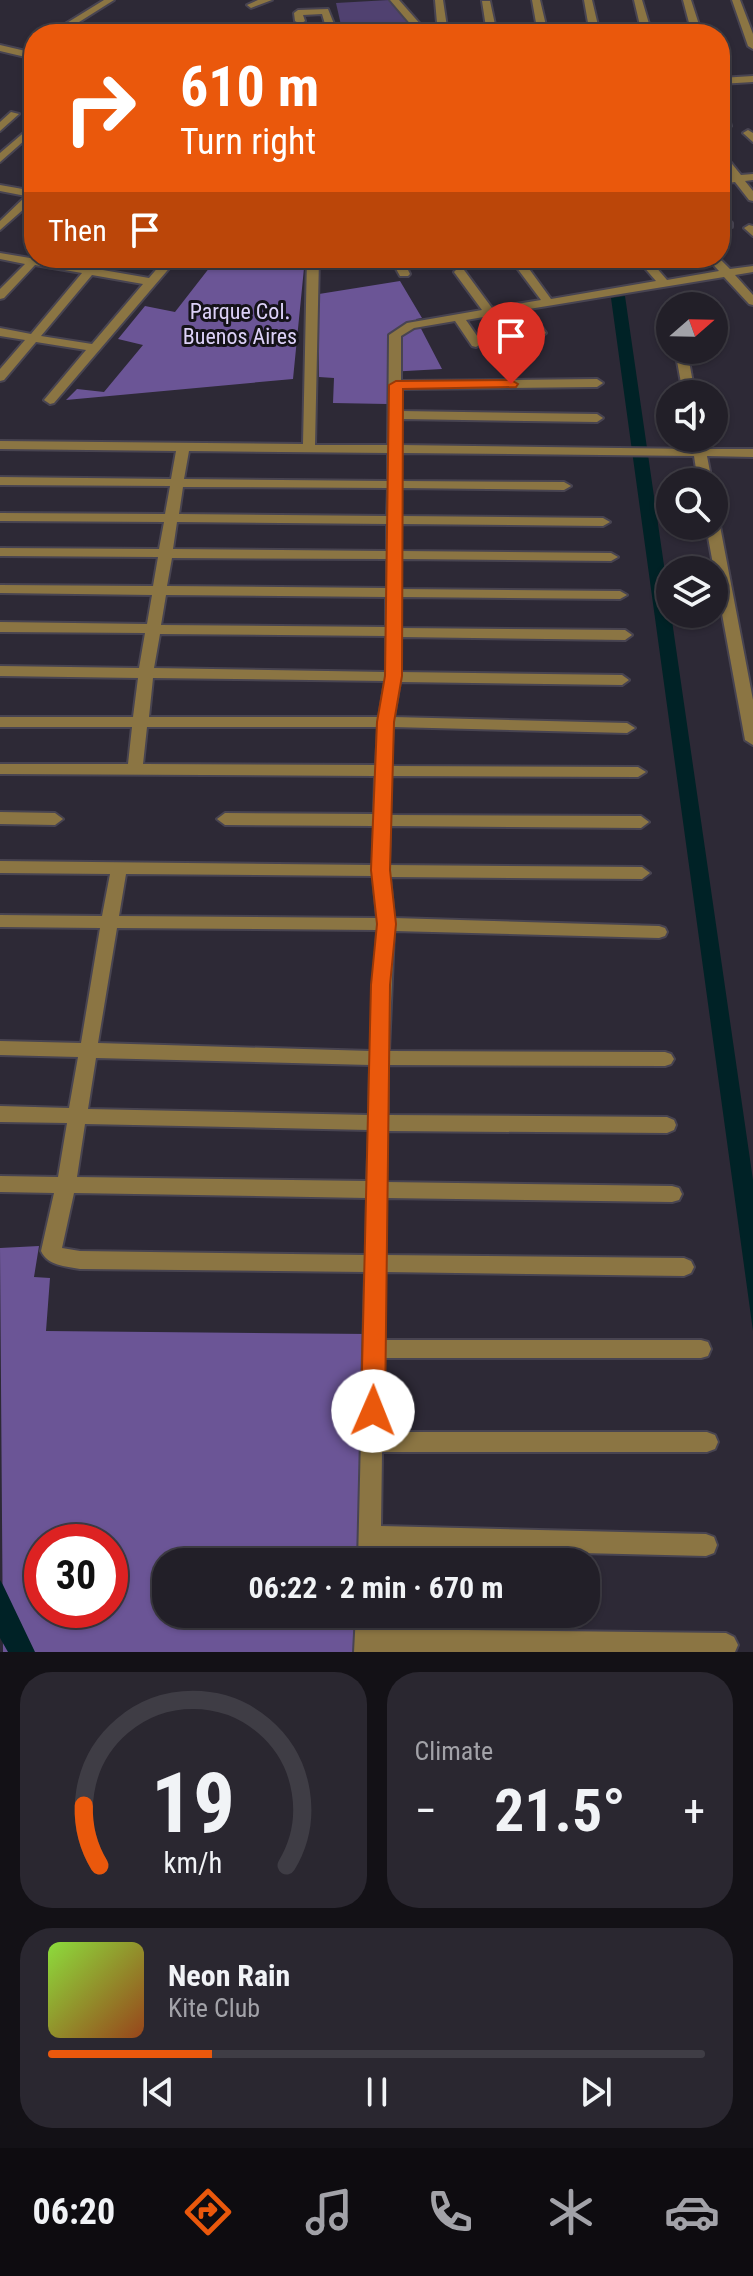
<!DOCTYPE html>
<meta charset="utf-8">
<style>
body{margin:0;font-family:"Roboto Condensed",sans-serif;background:#2a2730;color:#f1f3f6;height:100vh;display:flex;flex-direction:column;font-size:30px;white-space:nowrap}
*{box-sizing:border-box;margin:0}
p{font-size:26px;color:#a2a2a8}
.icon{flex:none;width:44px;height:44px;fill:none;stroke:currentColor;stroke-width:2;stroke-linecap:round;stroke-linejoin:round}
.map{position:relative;height:1652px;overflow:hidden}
.details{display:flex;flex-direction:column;gap:20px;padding:20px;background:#131116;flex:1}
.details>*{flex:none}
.banner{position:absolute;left:24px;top:24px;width:706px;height:244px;border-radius:32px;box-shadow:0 2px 6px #0004,0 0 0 2px #3f3d45;background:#ea580c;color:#fff;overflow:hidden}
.needle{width:52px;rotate:70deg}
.buttons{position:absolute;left:656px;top:292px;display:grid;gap:16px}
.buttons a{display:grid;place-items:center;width:72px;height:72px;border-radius:50%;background:#221f28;box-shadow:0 2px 6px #0004,0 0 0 2px #3f3d45;font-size:40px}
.speed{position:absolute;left:24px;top:1524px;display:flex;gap:16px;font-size:40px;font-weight:700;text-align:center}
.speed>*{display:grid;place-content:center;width:104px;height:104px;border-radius:50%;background:#221f28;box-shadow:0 2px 6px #0004,0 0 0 2px #3f3d45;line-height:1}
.speed .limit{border:12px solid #d22;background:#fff;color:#111}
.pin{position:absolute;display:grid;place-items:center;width:68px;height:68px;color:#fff;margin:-82px -34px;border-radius:50% 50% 50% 0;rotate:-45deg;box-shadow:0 0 8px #0007}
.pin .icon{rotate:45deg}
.me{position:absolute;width:88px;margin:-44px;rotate:1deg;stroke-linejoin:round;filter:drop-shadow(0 0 6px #0008)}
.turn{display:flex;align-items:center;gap:28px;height:168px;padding:0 24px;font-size:36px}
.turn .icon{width:104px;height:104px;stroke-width:2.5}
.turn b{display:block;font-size:56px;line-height:68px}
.then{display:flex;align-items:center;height:76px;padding:0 24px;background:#0003;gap:16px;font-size:30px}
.big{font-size:60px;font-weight:700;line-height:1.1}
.details .card{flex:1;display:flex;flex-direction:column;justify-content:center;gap:12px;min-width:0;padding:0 28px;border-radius:32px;background:#2a2730}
.details .dial{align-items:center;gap:0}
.dial svg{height:208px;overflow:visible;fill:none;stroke:#3f3d45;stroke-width:7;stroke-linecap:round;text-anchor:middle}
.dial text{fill:#f1f3f6;stroke:none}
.song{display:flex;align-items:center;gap:24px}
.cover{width:96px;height:96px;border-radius:12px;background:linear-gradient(135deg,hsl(90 70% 55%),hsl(20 70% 35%))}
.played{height:8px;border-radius:4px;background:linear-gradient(90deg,#ea580c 25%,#3f3d45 25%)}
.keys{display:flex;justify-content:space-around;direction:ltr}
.heat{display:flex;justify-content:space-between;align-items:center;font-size:44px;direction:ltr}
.details .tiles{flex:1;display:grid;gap:20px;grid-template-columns:1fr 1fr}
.card:last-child{grid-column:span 2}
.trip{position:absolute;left:152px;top:1548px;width:448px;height:80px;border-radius:32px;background:#221f28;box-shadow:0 2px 6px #0004,0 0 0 2px #3f3d45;font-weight:700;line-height:80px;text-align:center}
.menu{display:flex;height:128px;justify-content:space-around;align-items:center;background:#0e0c10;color:#a2a2a8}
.menu .icon{width:56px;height:56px}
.menu .selected{color:#ea580c}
.menu b{font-size:36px;color:#f1f3f6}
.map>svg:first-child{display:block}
.green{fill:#504170}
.forest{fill:#6b5596;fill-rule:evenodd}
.water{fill:#002226}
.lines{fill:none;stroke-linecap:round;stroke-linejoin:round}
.minor-casing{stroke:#484451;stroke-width:4}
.minor{fill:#8b7543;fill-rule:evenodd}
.route{fill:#ea580c;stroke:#983908;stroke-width:2}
.labels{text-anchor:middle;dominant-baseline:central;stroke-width:6;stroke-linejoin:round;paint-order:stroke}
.far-park-label{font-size:22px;fill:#dcd1f7;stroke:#151319}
</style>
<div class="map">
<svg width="753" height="1652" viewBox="0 0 753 1652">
<rect width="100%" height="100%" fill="#2d2936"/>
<path class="green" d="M389,0l29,34h-75l-7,-31z"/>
<path class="forest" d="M217,258h88l-12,121 -227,21 11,-11 27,3 39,-47 -25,-6 27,-33 30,6z
M400,281l22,37 -6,1 26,50 -54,3 -1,32 -54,-1 1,-25 -15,-1v-83z
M39,1246l-5,31 16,1 -4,53 323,3 -8,228h-195v52h194l-2,38h-355l-3,-404zM42,1542h68v68h-68z"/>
<path class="water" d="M625,296l128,884v151l-142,-1033z
M0,1580l3,5 32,67h-27l-8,-14z"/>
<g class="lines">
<g class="minor-casing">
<path id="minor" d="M104,0h10l-54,34h-11z
M258,0h14l-21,8 -4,-3z
M390,0h9l30,34h-10z
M435,0h8l5,34h-10z
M532,0h8l8,34h-10z
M584,0h8l8,34h-10z
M634,0h8l10,34h-10z
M683,0h8l11,34h-10z
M732,0h8l13,34v15l-5,-3z
M482,1h8l7,33h-10z
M328,9l10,25h-10l-6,-20 -19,1 2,6 -5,3 -5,-3 -1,-8 4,-3z
M0,45l34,8v6l-34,-8z
M753,76v6l-33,2v-6z
M720,102l5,3 6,21 -9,-2z
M11,112l8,2 -19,17v-9z
M34,124v8l-34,30v-9z
M748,130l5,3v9l-10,-9z
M720,153l4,1 17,21 12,-1v6l-8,1 8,10v10l-4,-1 -14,-18 -15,2v-6l11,-1 -11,-14z
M0,185l34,6v9l-34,30v-9l26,-25 -26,-5z
M720,212l12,11v4h-8l-4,-5z
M749,225l4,1v10l-9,-8z
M0,253l30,5 4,-3v3l6,2 47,8 8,-10h12l-10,11 52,9 17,-20h12l-124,145 -4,1 -6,-4 42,-50 -50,-8 -32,38 -4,1v-12l25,-29 -25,-4v-8l31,6 51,-61 -47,-8 -31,33 -4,1v-10l25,-25 -25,-5zM92,275l51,9 -51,60 -51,-8z
M307,258h12l-4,187h73l1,-110 18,-12 75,-13 -28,-38 2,-2h8l28,38 49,-8 -27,-36 6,-3 4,1 27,37 105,-18 -20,-23h12l19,22 52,-9 -12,-13h12l11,11 23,-3v6l-18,3 18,20v10l-4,-1 -25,-27 -195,32 17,24 -6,4 -4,-2 -18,-24 -52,9 16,23 -6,4 -4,-1 -17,-25 -41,7 -13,8v45l196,-2 6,4 -6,4 -196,2v22l196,3 6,4 -6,4 -196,-3v26l292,4 -2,-11h12l2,11h48v8l-46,-1 5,26h-14l-4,-26 -293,-3v28l163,1 7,4 -7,4 -163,-2v28l202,2 7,4 -7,4 -202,-2v27l210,2 7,4 -7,4 -210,-2 -1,30 220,2 7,4 -7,4 -220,-2v31l225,2 7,5 -7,5 -225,-3v35l222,3 7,5 -7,5 -222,-3 -6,35 233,6 8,5 -8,5 -234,-6 -2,39 247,1 8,5 -8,5 -247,-1 -1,39 251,1 8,6 -8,6 -251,-2 -1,39 253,2 8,6 -8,6 -252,-2 4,41 265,8 6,2 2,4 -2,4 -6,2 -265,-7 -5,120 276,1 6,2 3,5 -3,5 -6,2 -277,-1v50l279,2 7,3 2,5 -2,5 -7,3 -280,-2 -1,51 286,4 7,2 3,6 -3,6 -7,2 -286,-4 -1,57 299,3 7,3 3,6 -3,6 -7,3 -299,-4 -1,68h317l7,2 3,7 -3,7 -7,2h-317l-2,74h325l8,3 3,7 -3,7 -8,3h-325l-1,74 325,8 8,3 3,8 -3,8 -8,3 -326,-8v14h-22l7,-290 -285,-3c-15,-3 -32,-3 -39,-18l13,-58 -54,-1v-16l58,1 9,-54 -67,-1v-16l69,2 9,-51 -78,-2v-14l81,2 19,-115 -100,-1v-12l102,1 8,-42 -110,-1v-12l373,4 1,-39 -149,-1 -8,-6 8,-6 149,1 1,-38 -375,-2v-10h128l4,-37h-132v-10h133l5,-39 -138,-2v-10l139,2 6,-35 -145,-1v-10l147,2 5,-29 -152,-2v-8l153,1 5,-29 -158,-1v-8l159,1 5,-27 -164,-1v-8l165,1 5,-28 -170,-1v-8l171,2 5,-28 -176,-2v-8l303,3zM189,451l199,2v28l-204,-2zM183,487l205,1 -1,28 -208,-2zM177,522l210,2v27l-214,-2zM172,558l215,1v29l-220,-2zM166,595l220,2v30l-225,-2zM160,634l226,2v36l-232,-4zM153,678l232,3 -6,36h-230zM147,727h231l-2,38 -233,-1zM126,874l247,2 4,42 -258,-2zM117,928l260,2 -6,121 -273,-8zM96,1058l274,7 -1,50 -281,-6zM85,1124l284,6 -2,51 -290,-4zM74,1193l293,5 -1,57 -286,-4 -18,-3z
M390,258h12l8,16 -2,2h-8z
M443,258h12l2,4 -10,2z
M491,258h12l2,3 -6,3z
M675,350h12l8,44h-12z
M714,522l6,4 33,174v45l-8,-5 -39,-214h8z
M0,812l55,1 8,6 -8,6 -55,-1z
M356,1614h22v15l348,4 8,4 4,8 -3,7h-381z"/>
</g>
<use href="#minor" class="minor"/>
</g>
<path class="route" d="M511,380l7,4 -2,3 -113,2 -1,287 -8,46 -4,148 6,54 -6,61 -5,426 -4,8 -8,3 -8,-3 -4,-8 10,-426 6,-61 -6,-54 6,-148 8,-46 4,-291 7,-4z"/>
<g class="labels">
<g class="far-park-label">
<text x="240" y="311">Parque Col.<tspan x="240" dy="25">Buenos Aires</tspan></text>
</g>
</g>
</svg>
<div class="buttons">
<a><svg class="needle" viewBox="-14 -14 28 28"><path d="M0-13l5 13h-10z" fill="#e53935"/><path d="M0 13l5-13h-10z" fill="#a2a2a8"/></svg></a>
<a><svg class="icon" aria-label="sound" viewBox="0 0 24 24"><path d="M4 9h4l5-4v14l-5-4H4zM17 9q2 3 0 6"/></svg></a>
<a><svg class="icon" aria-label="search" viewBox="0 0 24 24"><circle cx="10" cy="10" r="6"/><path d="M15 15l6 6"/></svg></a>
<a><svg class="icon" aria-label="layers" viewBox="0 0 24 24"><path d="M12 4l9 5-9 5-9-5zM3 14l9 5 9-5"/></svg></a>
</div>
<div class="speed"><div class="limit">30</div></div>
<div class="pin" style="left:511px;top:384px;background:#d93025"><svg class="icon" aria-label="arrive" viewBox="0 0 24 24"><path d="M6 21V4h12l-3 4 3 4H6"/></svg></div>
<svg class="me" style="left:373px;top:1411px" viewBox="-20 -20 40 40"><circle r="19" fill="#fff"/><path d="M0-13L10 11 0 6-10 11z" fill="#ea580c"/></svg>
<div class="trip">06:22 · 2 min · 670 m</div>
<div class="banner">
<div class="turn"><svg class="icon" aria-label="right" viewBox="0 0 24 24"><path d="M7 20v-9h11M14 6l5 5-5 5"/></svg><div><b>610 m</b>Turn right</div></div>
<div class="then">Then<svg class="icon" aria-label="arrive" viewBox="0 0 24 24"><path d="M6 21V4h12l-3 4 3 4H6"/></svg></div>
</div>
</div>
<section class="details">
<div class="tiles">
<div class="card dial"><svg viewBox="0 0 100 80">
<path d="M14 69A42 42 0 1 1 86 69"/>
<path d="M14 69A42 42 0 0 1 8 46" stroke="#ea580c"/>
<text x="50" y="56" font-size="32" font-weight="700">19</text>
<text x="50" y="72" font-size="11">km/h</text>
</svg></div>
<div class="card"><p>Climate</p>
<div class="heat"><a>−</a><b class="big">21.5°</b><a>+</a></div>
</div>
<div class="card">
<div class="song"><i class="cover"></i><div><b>Neon Rain</b><p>Kite Club</p></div></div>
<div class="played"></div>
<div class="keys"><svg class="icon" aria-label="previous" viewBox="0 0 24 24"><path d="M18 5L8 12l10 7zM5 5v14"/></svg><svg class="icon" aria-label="pause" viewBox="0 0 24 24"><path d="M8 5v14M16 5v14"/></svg><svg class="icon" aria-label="next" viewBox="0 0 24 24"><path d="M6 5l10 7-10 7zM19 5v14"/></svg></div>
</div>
</div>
</section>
<nav class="menu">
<b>06:20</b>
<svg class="icon selected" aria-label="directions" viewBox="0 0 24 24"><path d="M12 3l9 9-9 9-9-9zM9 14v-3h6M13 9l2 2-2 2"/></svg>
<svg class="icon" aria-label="music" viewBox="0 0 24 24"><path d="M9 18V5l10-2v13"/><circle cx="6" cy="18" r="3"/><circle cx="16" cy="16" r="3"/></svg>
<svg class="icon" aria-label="phone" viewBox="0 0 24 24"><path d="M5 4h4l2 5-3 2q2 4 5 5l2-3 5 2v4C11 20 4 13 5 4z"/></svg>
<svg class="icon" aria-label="climate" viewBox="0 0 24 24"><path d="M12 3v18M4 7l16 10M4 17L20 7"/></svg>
<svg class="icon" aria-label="car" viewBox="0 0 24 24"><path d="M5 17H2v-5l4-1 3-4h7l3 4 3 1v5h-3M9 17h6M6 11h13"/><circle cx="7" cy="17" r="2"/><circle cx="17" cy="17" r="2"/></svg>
</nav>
